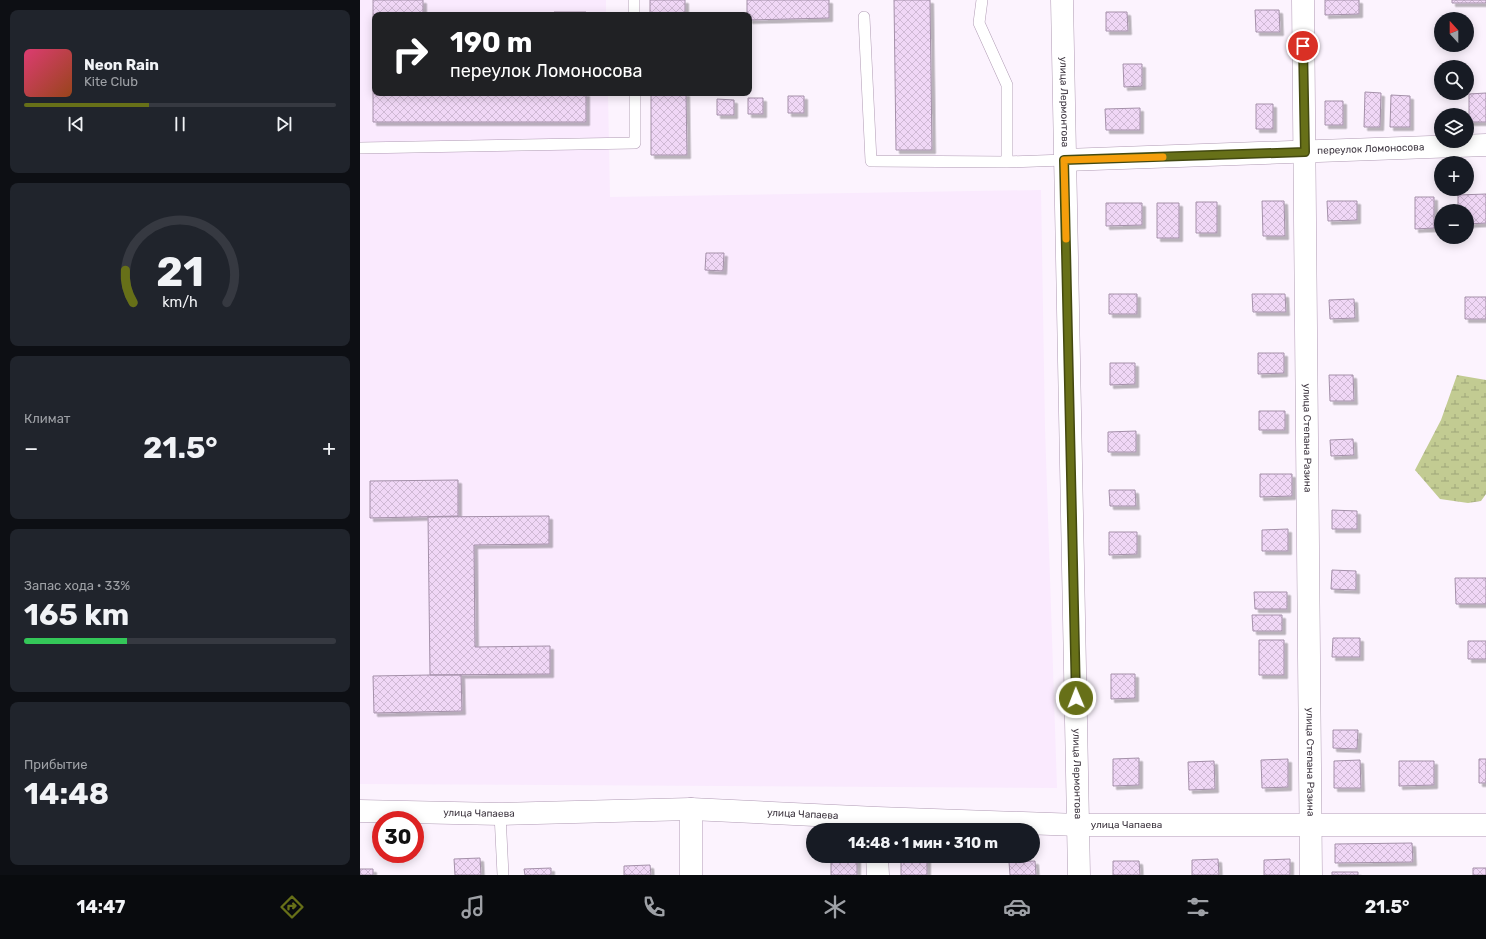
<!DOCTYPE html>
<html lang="ru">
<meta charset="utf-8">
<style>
body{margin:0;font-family:Rubik,sans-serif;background:#20242c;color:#f1f3f6;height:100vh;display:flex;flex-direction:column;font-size:15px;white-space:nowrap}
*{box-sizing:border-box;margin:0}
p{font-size:13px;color:#9ea1a6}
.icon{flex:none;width:22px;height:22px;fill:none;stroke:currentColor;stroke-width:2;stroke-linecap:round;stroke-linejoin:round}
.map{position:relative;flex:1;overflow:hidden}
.side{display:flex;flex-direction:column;gap:10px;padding:10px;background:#0d0f14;width:360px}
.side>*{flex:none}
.banner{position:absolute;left:12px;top:12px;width:380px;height:84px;border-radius:8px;box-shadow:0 2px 10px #0003;background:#202124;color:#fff;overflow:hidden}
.needle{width:26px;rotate:339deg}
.buttons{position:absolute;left:1074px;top:12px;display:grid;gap:8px}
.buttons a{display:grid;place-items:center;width:40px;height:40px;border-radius:50%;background:#171b24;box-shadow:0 2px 10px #0003;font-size:20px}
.speed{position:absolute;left:12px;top:811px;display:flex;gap:8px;font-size:20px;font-weight:700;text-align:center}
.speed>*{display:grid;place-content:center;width:52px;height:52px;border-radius:50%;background:#171b24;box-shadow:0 2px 10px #0003;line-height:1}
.speed .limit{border:6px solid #d22;background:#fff;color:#111}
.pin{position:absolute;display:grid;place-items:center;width:34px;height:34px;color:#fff;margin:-17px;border:2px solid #fff;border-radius:50%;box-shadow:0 1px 4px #0007}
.me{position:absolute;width:44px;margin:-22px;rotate:359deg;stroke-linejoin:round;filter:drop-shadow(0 0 3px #0008)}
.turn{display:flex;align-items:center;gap:14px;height:84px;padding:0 12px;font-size:18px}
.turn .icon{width:52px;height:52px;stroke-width:2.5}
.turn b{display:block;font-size:28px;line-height:34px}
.big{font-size:30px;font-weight:700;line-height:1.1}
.side .tile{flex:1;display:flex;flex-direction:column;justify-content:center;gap:6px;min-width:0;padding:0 14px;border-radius:8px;background:#20242c}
.side .dial{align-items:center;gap:0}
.dial svg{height:104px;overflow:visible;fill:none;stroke:#363941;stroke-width:7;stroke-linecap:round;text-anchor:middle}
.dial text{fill:#f1f3f6;stroke:none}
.song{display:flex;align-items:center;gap:12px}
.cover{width:48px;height:48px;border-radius:6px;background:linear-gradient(135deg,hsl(340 70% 55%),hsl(20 70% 35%))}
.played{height:4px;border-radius:2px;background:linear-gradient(90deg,#677018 40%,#363941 40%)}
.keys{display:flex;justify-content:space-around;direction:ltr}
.heat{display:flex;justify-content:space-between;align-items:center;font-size:22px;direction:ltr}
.charge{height:6px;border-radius:3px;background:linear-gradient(90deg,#34c759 33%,#363941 0)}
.trip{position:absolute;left:446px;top:823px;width:234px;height:40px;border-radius:20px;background:#171b24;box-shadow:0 2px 10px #0003;font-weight:700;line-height:40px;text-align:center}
.tab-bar{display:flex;height:64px;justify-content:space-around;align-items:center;background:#090b0e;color:#9ea1a6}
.tab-bar .icon{width:28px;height:28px}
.tab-bar .on{color:#677018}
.tab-bar b{font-size:18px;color:#f1f3f6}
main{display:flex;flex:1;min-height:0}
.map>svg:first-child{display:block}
.built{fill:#faeafe}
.wetland{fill:url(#wetland-marsh)}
.building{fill:url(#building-cross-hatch);stroke:#a490a9;filter:url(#shadow)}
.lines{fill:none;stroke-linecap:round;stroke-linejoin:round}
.lane-casing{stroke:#b09bb4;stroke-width:12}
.street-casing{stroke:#b09bb4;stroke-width:23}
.lane{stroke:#fff;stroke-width:11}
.street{stroke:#fff;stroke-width:22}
.route-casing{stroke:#434910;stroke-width:10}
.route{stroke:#677018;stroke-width:7}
.slow{stroke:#f59e0b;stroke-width:7}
.labels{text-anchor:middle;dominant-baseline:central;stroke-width:4;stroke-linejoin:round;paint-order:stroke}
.street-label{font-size:10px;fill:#3e3640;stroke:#fcf3fe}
</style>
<main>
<section class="side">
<div class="tile">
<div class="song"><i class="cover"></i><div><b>Neon Rain</b><p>Kite Club</p></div></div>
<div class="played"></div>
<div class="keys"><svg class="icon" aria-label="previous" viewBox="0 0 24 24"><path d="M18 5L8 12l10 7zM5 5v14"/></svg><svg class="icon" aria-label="pause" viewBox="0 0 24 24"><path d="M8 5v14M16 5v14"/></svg><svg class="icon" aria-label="next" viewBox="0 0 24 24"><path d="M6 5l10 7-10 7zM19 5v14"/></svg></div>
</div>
<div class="tile dial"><svg viewBox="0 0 100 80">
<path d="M14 69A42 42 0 1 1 86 69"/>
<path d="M14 69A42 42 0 0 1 8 44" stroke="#677018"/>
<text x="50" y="56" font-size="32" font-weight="700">21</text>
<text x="50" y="72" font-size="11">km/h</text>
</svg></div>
<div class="tile"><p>Климат</p>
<div class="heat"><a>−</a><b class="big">21.5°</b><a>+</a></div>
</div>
<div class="tile"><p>Запас хода · 33%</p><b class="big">165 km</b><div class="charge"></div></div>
<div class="tile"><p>Прибытие</p><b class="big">14:48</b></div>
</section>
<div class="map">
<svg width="1126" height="875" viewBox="0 0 1126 875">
<defs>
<pattern id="wetland-marsh" width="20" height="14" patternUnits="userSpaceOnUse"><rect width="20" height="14" fill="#c2cb92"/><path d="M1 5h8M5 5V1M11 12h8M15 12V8" fill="none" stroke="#9fa679"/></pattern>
<pattern id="building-cross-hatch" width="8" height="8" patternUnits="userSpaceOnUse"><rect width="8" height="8" fill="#f0d7f6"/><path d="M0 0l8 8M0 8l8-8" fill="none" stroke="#cfb9d4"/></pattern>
<filter id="shadow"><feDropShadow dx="3.5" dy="3.5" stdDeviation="0" flood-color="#0004"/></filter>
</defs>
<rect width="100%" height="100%" fill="#fcf3fe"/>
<path class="built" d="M0,0h246v15h-231v78h233l2,104 431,-7 4,238 12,360 -697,-4z"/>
<path class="wetland" d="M1097,375l29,5v114l-5,7 -13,2 -28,-4 -25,-29 26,-50z"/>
<path class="building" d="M13,0h50v15h-48v78h211v29h-213z
M290,0h35v15h-35z
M387,0h82v18l-80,2v-5h-2z
M534,0h36l2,150h-36z
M965,0h34v14l-34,1z
M1092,0h34v3h-34z
M895,10h24l1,22h-24z
M194,12h32v3h-32z
M746,12h21l1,19h-22z
M763,64h19v22l-18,1z
M1005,92l16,1 -1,34h-16z
M291,93h35l1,62h-36z
M1126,93v29h-17v-28z
M1031,95l19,1v31h-20z
M428,96h16v17h-16z
M388,98h15v16h-15z
M357,99l17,1v15h-17z
M965,101h18v24h-18z
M896,104h17v25h-17z
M780,108v22h-34l-1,-21z
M1126,194v29l-19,1v-13h-9v-16z
M1055,197h19v31l-19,1z
M902,201h22l1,35h-22z
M967,201h30v19l-29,1z
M836,202h21v31h-21z
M746,203h36v22l-36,1z
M797,203h22v35h-22z
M346,253h18l-1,18 -18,-1z
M749,294h28v20h-28z
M892,294h33l1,18h-33z
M1105,297h21v22h-21z
M994,299l1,19 -25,1 -1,-19z
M898,353h26v20l-26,1z
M750,363h25v21l-25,1z
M969,375h24l1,26h-24z
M899,411h26v19h-26z
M776,431v21h-28v-20z
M993,439l1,16 -23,1 -1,-16z
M900,474h32v22l-32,1z
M98,480v36l-88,2v-37z
M749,490h26l1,16h-26z
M972,510l25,1v18h-25z
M189,516v28l-75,1 1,102 75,-1v28l-120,1 -2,-158z
M928,529v22h-26v-21z
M749,532h28v22l-28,1z
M972,570l24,1v19l-25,-1z
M1095,578h31v26h-30z
M894,592h33v17h-32z
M892,615h30v16h-29z
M973,638h27v19h-28z
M899,640h25v35h-25z
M1108,641h18v18h-18z
M751,674h24v24l-24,1z
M70,675h31l1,36 -88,2 -1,-37z
M973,730h25l-1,19 -24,-1z
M779,758v27l-26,1v-27z
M928,759v28l-26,1 -1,-28z
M1119,759h7v24h-7z
M1000,760l1,28h-27v-27z
M854,761l1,28 -26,1 -1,-28z
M1039,761h35v24l-35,1z
M1052,843l1,19 -78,1v-19z
M120,858l1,17h-26l-1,-16z
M497,858v17h-26v-16z
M567,858v17h-26v-16z
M858,859l1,16h-27v-15z
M930,859v16h-26v-15z
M675,861l1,14h-26l-1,-13z
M753,861h26l1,14h-27z
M290,865l1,10h-27v-9z
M191,868v7h-26l-1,-6z
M1113,868h13v7h-13z
M0,869h13v6h-13z
M972,872h26v3h-26z"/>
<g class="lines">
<g class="lane-casing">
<path id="lane" d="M274,0v15
M622,0l-3,23 28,62v77
M504,17l7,144 136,1 58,-2
M0,148l275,-5v-50
M140,814l3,61"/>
</g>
<g class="street-casing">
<g id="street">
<path id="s1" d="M702,0l17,875"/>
<path id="s2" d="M943,0l8,875"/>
<path id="s3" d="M705,160l421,-15"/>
<path id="s4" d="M0,811l140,3 191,-5 186,9 202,7h407"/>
<path d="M517,856l1,19"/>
<path d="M331,875v-66"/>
</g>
</g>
<use href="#lane" class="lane"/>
<use href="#street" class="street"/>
</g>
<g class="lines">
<g class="route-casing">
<path id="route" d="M716,698l-12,-538 241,-8 -2,-106"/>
</g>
<use href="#route" class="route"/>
<path class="slow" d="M706,239l-2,-79 99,-3"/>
</g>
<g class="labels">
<g class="street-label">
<text stroke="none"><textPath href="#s1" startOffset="102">улица Лермонтова</textPath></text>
<text stroke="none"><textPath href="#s3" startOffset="306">переулок Ломоносова</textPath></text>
<text stroke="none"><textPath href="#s2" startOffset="438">улица Степана Разина</textPath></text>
<text stroke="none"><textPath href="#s2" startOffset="762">улица Степана Разина</textPath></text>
<text stroke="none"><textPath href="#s1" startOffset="774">улица Лермонтова</textPath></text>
<text stroke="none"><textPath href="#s4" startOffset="119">улица Чапаева</textPath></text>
<text stroke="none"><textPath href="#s4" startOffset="443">улица Чапаева</textPath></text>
<text stroke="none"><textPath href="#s4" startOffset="767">улица Чапаева</textPath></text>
</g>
</g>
</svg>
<div class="buttons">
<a><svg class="needle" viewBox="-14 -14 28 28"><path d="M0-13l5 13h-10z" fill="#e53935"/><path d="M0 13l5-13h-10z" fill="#9ea1a6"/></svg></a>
<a><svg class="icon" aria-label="search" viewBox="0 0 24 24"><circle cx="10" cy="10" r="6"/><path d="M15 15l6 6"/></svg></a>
<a><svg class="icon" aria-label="layers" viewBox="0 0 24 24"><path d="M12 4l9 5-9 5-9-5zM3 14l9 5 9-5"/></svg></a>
<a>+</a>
<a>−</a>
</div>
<div class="speed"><div class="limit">30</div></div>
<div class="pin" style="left:943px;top:46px;background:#d93025"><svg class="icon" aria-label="arrive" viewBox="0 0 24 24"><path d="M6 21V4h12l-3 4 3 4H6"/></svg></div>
<svg class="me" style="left:716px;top:698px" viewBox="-20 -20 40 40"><circle r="17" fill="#677018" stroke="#fff" stroke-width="3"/><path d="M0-11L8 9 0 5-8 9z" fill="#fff"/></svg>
<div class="trip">14:48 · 1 мин · 310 m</div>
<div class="banner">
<div class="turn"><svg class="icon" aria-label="right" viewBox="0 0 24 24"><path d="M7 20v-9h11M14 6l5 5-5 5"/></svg><div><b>190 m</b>переулок Ломоносова</div></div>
</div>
</div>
</main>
<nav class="tab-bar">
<b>14:47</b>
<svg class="icon on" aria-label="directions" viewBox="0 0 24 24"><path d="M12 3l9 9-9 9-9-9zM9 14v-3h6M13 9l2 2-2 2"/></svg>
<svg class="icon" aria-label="music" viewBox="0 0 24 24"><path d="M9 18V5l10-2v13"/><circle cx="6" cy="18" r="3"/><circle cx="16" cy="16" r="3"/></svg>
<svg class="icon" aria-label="phone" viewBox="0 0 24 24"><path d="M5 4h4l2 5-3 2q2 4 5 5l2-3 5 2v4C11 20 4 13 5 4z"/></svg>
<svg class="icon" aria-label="climate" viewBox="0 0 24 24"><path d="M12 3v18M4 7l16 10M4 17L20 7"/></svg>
<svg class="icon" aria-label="car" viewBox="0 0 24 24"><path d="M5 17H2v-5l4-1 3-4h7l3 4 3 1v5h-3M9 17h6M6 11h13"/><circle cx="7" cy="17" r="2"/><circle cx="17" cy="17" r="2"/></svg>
<svg class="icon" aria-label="filters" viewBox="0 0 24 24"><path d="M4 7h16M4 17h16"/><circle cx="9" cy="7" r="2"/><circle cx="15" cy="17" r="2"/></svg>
<b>21.5°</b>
</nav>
